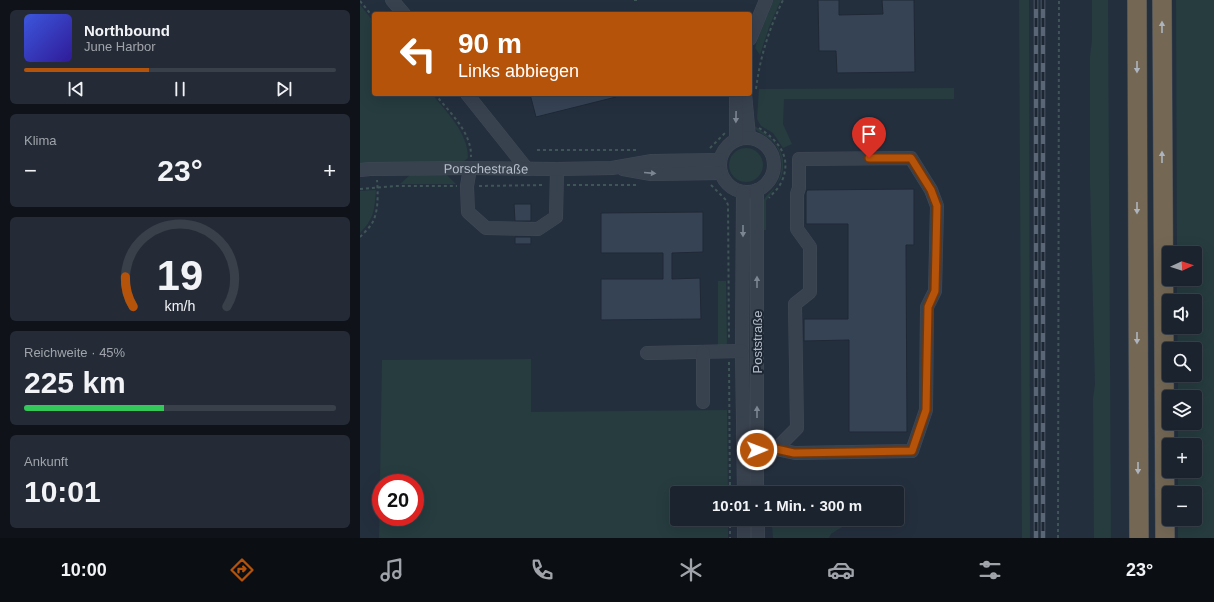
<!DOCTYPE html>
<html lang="de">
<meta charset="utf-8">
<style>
body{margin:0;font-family:Helvetica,sans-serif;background:#242b36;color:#f1f3f6;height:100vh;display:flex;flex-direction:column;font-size:15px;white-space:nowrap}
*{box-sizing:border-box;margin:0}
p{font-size:13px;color:#a0a4aa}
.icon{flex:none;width:22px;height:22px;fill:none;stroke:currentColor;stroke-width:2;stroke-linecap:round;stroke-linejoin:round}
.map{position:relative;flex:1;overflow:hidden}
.sheet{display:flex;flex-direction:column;gap:10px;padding:10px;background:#0f1319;width:360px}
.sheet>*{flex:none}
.guide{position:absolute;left:12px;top:12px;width:380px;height:84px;border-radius:4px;box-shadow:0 4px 16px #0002,0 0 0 1px #39404a;background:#b45309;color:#fff;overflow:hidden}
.needle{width:26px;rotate:87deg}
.buttons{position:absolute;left:802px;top:246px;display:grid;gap:8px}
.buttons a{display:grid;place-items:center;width:40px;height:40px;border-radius:4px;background:#1b232e;box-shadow:0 4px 16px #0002,0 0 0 1px #39404a;font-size:20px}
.speed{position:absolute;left:12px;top:474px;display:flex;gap:8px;font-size:20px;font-weight:700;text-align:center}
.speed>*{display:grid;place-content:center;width:52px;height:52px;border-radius:50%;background:#1b232e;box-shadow:0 4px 16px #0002,0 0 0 1px #39404a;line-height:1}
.speed .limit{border:6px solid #d22;background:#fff;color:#111}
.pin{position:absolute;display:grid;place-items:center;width:34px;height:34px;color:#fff;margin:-41px -17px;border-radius:50% 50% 50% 0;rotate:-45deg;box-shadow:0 0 4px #0007}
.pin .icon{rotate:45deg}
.me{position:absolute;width:44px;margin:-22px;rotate:89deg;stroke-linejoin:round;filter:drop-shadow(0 0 3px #0008)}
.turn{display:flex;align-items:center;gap:14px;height:84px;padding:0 20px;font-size:18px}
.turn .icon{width:52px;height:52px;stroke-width:2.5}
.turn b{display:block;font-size:28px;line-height:34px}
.big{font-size:30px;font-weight:700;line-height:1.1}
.sheet .tile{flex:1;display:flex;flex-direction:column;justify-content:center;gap:6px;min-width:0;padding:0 14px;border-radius:6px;background:#242b36}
.sheet .dial{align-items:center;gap:0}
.dial svg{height:104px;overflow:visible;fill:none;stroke:#39404a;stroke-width:7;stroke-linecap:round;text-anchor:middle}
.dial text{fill:#f1f3f6;stroke:none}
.song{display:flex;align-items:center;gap:12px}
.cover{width:48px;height:48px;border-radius:6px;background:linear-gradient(135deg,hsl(230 70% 55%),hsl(250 70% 35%))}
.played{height:4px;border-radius:2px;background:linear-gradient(90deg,#b45309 40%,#39404a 40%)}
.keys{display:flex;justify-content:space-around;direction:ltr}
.heat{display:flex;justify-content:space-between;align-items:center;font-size:22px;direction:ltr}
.charge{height:6px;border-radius:3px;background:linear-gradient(90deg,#34c759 45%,#39404a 0)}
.trip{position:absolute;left:310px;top:486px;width:234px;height:40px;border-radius:4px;background:#1b232e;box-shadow:0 4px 16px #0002,0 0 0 1px #39404a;font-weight:700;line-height:40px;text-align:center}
.tab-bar{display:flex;height:64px;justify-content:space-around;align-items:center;background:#0b0e12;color:#a0a4aa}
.tab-bar .icon{width:28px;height:28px}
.tab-bar .active{color:#b45309}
.tab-bar b{font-size:18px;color:#f1f3f6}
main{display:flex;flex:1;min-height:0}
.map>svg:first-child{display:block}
.green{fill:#263c3f;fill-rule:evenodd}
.building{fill:#364354;stroke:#1f2835}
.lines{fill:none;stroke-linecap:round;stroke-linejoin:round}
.minor-casing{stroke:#414a57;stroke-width:14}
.highway-casing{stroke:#434c59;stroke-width:20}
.path{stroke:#3f5557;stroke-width:2;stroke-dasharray:3 3;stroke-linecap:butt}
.minor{stroke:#38414e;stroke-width:13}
.highway{stroke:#746855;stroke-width:19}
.rail-casing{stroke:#5a6575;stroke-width:4.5}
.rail{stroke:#1d2633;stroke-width:3;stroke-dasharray:9;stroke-linecap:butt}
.oneway{fill:#aeb4bd}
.oneway2{fill:#7c8592}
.route-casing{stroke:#753606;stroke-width:10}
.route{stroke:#b45309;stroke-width:7}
.labels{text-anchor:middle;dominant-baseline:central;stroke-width:4;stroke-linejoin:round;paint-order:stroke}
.street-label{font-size:13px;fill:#b4bcc9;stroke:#1d2633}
</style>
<main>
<section class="sheet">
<div class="tile">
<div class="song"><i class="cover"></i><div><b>Northbound</b><p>June Harbor</p></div></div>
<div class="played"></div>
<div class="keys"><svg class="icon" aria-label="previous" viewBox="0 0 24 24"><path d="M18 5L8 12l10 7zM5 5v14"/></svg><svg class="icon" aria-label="pause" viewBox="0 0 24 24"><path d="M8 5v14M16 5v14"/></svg><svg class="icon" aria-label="next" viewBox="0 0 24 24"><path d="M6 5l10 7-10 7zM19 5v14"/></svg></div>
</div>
<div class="tile"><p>Klima</p>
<div class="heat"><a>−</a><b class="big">23°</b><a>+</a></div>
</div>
<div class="tile dial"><svg viewBox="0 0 100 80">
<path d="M14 69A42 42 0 1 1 86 69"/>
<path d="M14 69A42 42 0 0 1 8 46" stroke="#b45309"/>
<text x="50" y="56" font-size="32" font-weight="700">19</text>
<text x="50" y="72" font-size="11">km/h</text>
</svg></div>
<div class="tile"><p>Reichweite · 45%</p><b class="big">225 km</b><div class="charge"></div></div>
<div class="tile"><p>Ankunft</p><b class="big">10:01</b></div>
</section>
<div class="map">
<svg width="854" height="538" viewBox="0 0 854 538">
<rect width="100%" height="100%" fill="#242f3e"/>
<path class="green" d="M413,0h8l-12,27 -9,28 -5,-7 4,-14z
M659,0h10l1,538h-8z
M732,0h16l3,538h-17l-1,-139 2,-15 -5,-199v-129l2,-16z
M816,0h38v538h-36v-19h17v-26h-17v-22h17v-26h-17v-22h17v-26h-17v-22h17v-26h-17l-1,-22h18v-26h-18v-22h18v-26h-18z
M0,5l14,17v72h58c15,19 36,38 36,64l-5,4 -103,2z
M594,88v11h-170l-1,25 9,20 -9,4 -10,-15 -12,-7 -4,-7 2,-30z
M389,101h4l-1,8 3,17 17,13 8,11 3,9v11l-2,8 -15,23v29h-4c1,-9 -1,-20 1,-28 2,-6 7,-9 11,-14 10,-13 10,-31 1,-44 -6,-8 -15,-10 -22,-17z
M369 165a17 17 0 1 1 34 0a17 17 0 1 1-34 0Z
M51,174h35l10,10h-56z
M16,190c-2,21 -1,27 -16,43v-42z
M386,237h5l1,256h-5z
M358,281h8l1,65h-9z
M171,359v53l196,-2 1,83h-51v26h51v19h-349l3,-178zM21,483h34v34h-34z
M424,524h63l-16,10 -2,4h-56l-1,-13z"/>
<path class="building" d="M458,0h21v15l44,-1 -1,-14h32l1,72 -78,1 -1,-22h-17z
M170,94h85l1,3 -80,20z
M554,189v56h-8l1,187h-58v-92l-45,1v-22h44v-95h-42v-31l1,-3z
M154,204h17v17h-16z
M343,212v40l-31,1v26l28,-1 1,41 -100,1v-41h62v-26h-62v-40z
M155,237h16v7h-16z"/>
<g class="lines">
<g class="minor-casing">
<g id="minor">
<path d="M32,0l12,14"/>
<path d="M390,39l16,-39"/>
<path d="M107,94l60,75"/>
<path d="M385,94l4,43"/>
<circle cx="387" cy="165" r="27"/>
<path d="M376,139v-45"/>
<path d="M110,168l-3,18 1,26 18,16 52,1 18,-12 1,-48"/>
<path d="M263,169l28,5 70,-1"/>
<path id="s1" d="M0,170l10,-1 100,-1 87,1 55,-1 40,-7 68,-1"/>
<path d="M397,190v303"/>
<path d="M383,192l-1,159 2,142"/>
<path d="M287,353l95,-2"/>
<path d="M343,402v-50"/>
<path d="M397,450l19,-1 19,4 117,-2 14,-41 1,-103 8,-16 2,-85 -6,-16 -20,-32 -112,1v29l-2,6v35l13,18v45l-15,12 2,124 -21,21"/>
<path d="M384,519v19"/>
<path d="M398,519v19"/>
</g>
</g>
<g class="highway-casing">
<path id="highway" d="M777,0l2,538
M802,0l3,538"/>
</g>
<path class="path" d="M274,0h4
M0,1l14,17
M396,89c4,-32 13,-60 27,-89
M75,94c14,18 37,38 36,63
M399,128c20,13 34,30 22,55 -3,6 -8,10 -12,15
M350,148l15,-15
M177,150h101
M207,185h72
M351,185l15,15 2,5 1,135
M119,186l66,-1
M0,189l35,-3h62
M0,237c4,-4 8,-8 11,-12 8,-12 7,-32 6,-45
M369,362l1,131
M370,519v19
M698,538l1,-538"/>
<use href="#minor" class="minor"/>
<use href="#highway" class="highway"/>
<g class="rail-casing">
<path id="rail" d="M676,0v538
M683,0v538"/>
</g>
<use href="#rail" class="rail"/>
</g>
<defs><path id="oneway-solid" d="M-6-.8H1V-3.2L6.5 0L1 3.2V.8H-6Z"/></defs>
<g class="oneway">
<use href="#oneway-solid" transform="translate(802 27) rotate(-90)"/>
<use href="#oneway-solid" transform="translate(777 67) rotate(90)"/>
<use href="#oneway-solid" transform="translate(802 157) rotate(-90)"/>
<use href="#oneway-solid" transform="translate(777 208) rotate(90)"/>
<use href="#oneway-solid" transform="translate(777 338) rotate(90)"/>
<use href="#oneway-solid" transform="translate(778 468) rotate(90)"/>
</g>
<g class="oneway2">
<use href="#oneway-solid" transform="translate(376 117) rotate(91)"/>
<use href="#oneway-solid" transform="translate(290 173) rotate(5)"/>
<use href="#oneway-solid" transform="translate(383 231) rotate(90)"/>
<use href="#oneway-solid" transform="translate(397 282) rotate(-90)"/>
<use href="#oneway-solid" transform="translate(397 412) rotate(-90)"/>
</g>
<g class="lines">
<g class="route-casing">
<path id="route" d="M397,450l19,-1 18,4 118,-2 14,-41 2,-103 7,-16 2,-85 -6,-16 -20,-32h-42"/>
</g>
<use href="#route" class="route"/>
</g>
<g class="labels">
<g class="street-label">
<text stroke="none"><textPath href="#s1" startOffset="126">Porschestraße</textPath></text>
<text transform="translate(397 342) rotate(-90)">Poststraße</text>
</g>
</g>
</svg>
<div class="buttons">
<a><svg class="needle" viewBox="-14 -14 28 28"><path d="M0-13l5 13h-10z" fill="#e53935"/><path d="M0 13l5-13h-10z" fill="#a0a4aa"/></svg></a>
<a><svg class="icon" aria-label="sound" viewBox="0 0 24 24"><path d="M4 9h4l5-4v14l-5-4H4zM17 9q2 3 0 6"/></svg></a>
<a><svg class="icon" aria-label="search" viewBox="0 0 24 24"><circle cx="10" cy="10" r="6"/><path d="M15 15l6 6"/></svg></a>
<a><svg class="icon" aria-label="layers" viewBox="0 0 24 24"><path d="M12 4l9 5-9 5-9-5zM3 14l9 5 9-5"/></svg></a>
<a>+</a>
<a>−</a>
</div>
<div class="speed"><div class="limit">20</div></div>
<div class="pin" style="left:509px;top:158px;background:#d93025"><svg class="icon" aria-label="arrive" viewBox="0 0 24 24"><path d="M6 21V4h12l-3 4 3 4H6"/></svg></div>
<svg class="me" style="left:397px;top:450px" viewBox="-20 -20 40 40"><circle r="17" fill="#b45309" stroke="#fff" stroke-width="3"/><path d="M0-11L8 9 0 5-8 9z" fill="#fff"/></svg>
<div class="trip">10:01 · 1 Min. · 300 m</div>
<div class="guide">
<div class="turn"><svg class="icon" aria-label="left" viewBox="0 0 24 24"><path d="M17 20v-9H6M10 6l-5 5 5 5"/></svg><div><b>90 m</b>Links abbiegen</div></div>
</div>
</div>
</main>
<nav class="tab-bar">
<b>10:00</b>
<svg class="icon active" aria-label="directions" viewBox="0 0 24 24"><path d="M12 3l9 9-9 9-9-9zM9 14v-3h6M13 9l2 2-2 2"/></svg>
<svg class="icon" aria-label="music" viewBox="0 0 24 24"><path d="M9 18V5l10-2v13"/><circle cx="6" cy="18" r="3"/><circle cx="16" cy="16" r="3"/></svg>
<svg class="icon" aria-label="phone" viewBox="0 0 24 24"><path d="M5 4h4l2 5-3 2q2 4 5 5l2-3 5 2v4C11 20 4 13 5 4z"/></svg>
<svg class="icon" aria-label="climate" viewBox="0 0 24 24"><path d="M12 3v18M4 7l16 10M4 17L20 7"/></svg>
<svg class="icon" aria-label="car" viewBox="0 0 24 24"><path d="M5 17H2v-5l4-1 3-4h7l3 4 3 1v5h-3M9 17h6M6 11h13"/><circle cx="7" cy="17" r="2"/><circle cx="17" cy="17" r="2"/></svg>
<svg class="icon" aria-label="filters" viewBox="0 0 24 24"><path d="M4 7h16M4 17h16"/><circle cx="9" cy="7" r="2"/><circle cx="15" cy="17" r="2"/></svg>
<b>23°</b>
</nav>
